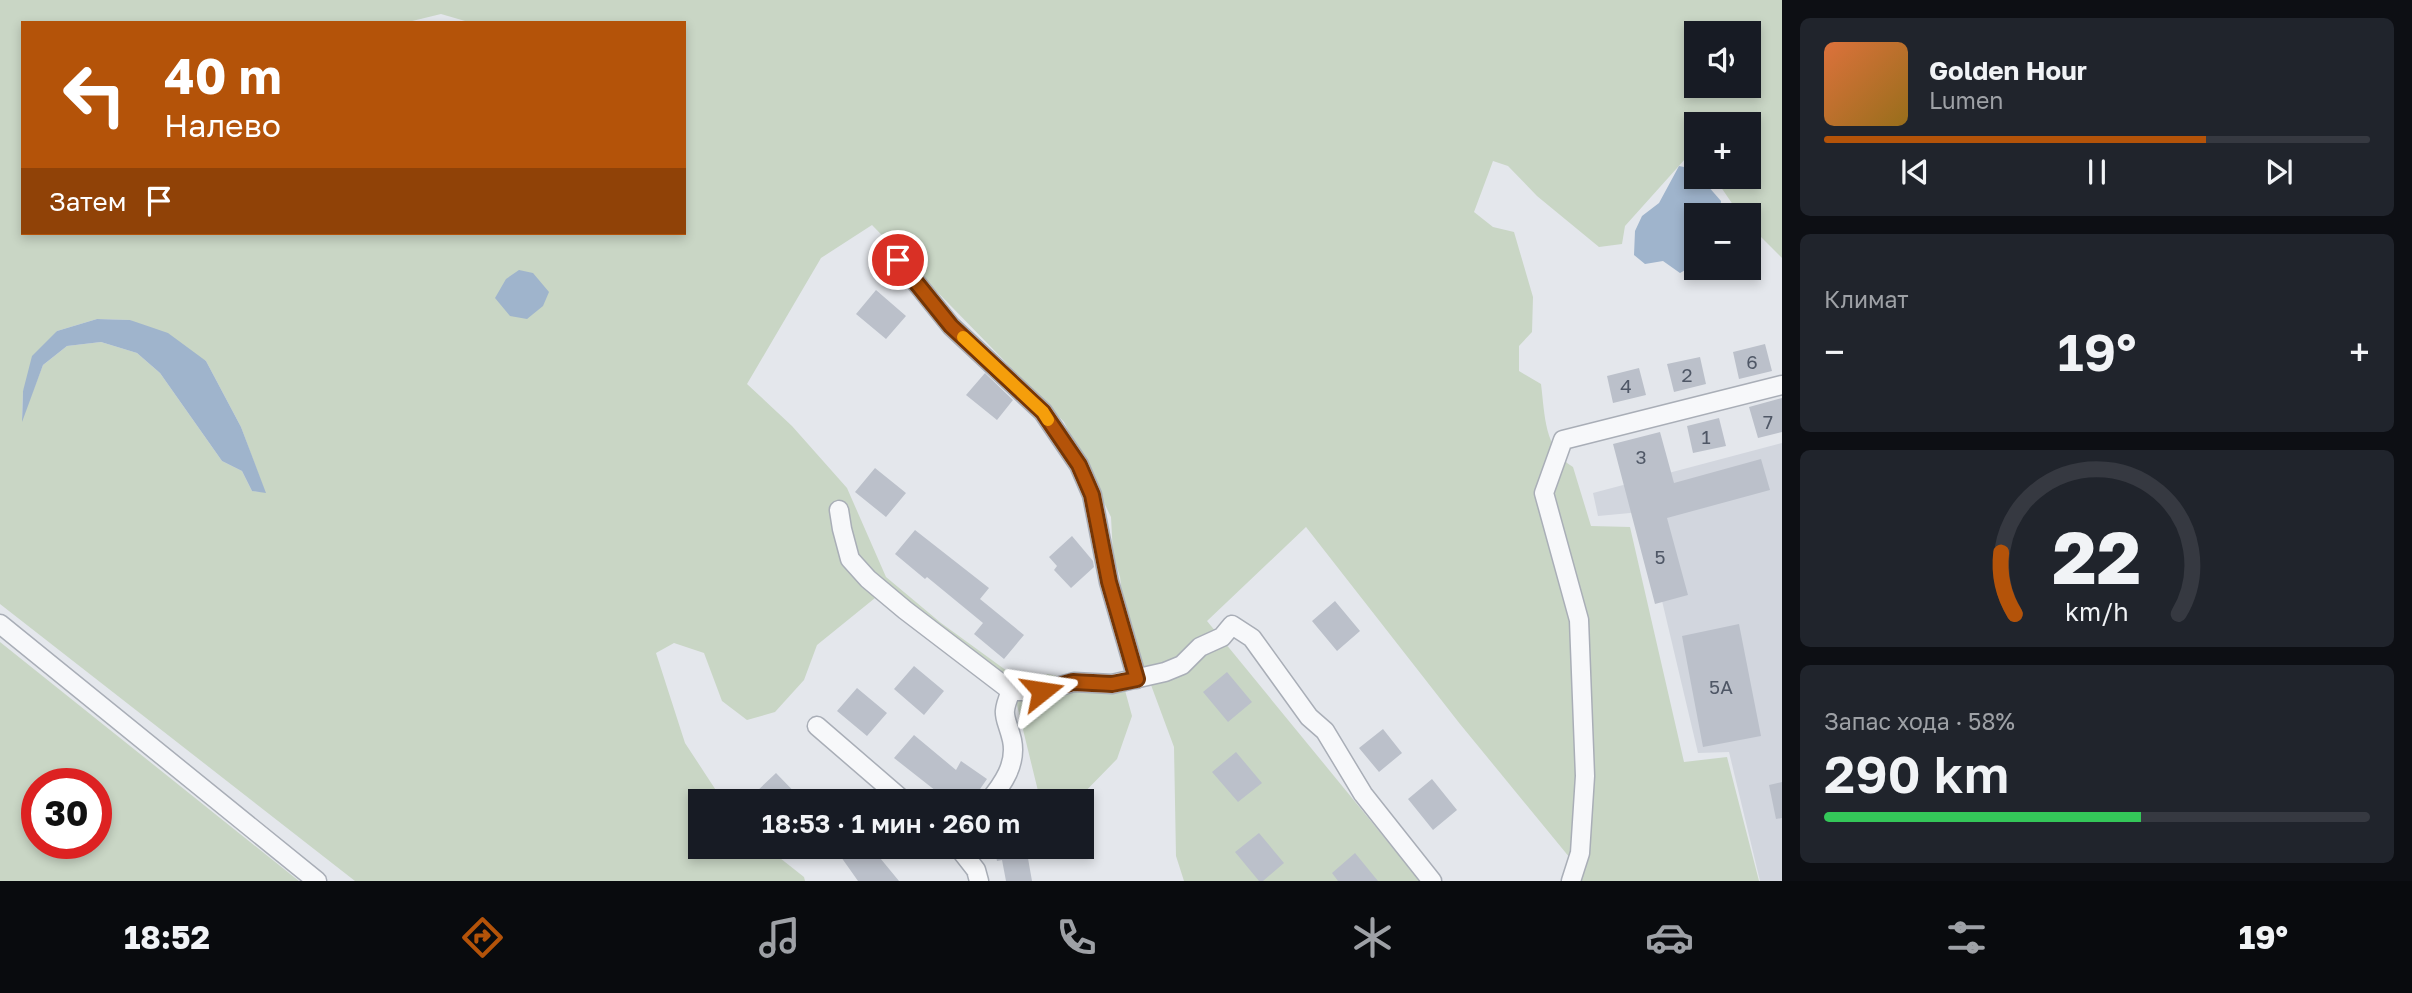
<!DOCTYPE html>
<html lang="ru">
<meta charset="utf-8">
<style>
body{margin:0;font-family:"Golos Text",sans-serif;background:#20242c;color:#f1f3f6;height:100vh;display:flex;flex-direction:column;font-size:26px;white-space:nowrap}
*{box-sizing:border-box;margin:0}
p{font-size:23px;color:#9ea1a6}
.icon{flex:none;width:38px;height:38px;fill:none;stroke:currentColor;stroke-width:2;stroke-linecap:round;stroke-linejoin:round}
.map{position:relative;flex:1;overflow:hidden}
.side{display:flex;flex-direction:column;gap:18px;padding:18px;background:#0d0f14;width:630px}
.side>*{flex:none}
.top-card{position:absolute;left:21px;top:21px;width:665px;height:214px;border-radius:0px;box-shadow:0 4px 10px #0003;background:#b45309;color:#fff;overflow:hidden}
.fabs{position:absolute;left:1684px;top:21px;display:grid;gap:14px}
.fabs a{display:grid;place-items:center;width:77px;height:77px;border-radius:0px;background:#171b24;box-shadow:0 4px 10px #0003;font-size:35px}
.speed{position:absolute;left:21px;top:768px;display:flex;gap:14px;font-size:35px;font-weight:700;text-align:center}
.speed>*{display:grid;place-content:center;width:91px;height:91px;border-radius:50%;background:#171b24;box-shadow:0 4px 10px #0003;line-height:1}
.speed .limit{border:10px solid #d22;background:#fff;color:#111}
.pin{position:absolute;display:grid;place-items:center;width:60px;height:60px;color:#fff;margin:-30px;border:4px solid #fff;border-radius:50%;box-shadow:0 2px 7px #0007}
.me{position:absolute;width:77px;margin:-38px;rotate:75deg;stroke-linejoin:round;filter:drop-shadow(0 0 5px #0008)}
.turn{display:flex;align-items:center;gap:24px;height:147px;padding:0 28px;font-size:32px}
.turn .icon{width:91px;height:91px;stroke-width:2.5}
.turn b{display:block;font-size:49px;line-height:60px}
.then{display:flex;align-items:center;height:66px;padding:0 28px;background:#0003;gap:14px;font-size:26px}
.big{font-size:52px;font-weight:600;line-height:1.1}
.side .tile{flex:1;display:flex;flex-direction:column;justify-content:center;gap:10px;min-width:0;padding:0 24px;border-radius:10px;background:#20242c}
.side .dial{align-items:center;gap:0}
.dial svg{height:182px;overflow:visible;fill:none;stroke:#363941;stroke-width:7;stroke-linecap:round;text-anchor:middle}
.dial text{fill:#f1f3f6;stroke:none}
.song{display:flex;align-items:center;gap:21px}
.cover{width:84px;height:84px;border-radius:10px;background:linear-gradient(135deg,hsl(20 70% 55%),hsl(40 70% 35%))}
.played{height:7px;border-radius:4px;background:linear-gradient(90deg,#b45309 70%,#363941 70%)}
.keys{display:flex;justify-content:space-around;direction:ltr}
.heat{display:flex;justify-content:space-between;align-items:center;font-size:38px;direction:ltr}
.charge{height:10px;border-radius:5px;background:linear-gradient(90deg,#34c759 58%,#363941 0)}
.trip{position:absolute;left:688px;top:789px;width:406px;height:70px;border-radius:0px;background:#171b24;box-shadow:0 4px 10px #0003;font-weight:600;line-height:70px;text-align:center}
.tabs{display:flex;height:112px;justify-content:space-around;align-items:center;background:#090b0e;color:#9ea1a6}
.tabs .icon{width:49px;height:49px}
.tabs .selected{color:#b45309}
.tabs b{font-size:32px;color:#f1f3f6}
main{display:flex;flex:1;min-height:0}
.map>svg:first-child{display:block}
.built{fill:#d2d6de}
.green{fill:#c9d6c5;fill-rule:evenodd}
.water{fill:#9fb4cc}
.building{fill:#bbc0ca}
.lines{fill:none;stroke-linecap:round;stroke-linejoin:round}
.minor-casing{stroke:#a9aeb7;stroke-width:21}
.minor{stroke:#f7f8fa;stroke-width:18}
.route-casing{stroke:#753606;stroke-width:18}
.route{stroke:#b45309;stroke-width:12}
.slow{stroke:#f59e0b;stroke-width:12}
.labels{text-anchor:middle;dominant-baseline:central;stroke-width:5;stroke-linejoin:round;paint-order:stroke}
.number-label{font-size:19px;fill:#4f5766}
</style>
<main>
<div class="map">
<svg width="1782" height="881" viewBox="0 0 1782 881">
<rect width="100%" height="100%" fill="#e4e7ec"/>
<path class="built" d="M1782,443v438h-22l-31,-129 -31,1 -57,-241 -43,4 -5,-23z"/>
<path class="green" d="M0,0h1782v258l-34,-34v-9h-8l-26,-38h34v-53h-52v40l-10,-6 -61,68 -3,18 -23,3 -62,-51 -29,-30 -15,-5 -19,51 19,15 21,5 19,65 -1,35 -13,14v25l22,13c4,31 3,65 32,83l18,59 39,1 54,235 43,-5 32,124h-192l3,-23 -110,-134 -154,-197 -99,94 213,260h-236l-8,-25 -2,-109 -23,-62 -21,-22 -10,-86 -7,-22 -2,-38 -47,-95 -192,-197 -51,33 -74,126 45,42 55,62 39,89 55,46 81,59 26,-8 43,9 29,-11 12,44 -15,43 -41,42h-17l-9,-5 -11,-1 -24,-98 -63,-52 -77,-47 -58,47 -13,35 -29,32 -28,8 -25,-19 -18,-48 -30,-10 -18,10 29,90 38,58 -23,1v45h66l38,30 1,4h-450l-355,-277zM441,14l31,9h212v210h-661v-210h381zM1696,33h52v53h-52zM97,319l33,1 76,41 35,66 24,65 -13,-1 -10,-20 -20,-10 -62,-88 -23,-20 -36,-11 -34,4 -24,19 -21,54 1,-28 34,-60z
M0,642l299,239h-299zM37,784h59v60h-59z"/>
<path class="water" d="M1679,166l10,2 7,5v4h4l21,24 -1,14h-24v49l-16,9 -17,-12 -18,3 -11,-9 1,-24 7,-15 17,-13z
M519,270l14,3 16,19 -6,14 -16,13 -17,-3 -15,-18 11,-19z
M97,319l33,1 38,13 38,28 35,66 25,66 -14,-2 -10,-20 -20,-10 -62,-88 -23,-20 -36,-11 -34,4 -24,19 -21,57 1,-31 9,-35 25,-25z"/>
<path class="building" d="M876,290l30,26 -20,23 -30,-25z
M1765,344l7,27 -33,8 -6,-27z
M1700,357l6,27 -32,8 -7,-28z
M1639,368l7,27 -33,8 -6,-27z
M985,373l28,27 -16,20 -31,-25z
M1782,398v34l-24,6 -9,-31z
M1719,418l7,28 -33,7 -6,-27z
M1660,432l14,51 87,-24 9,31 -103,28 21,77 -33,9 -42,-160z
M875,468l31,25 -20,24 -31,-25z
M915,530l74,58 -9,11 44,36 -20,24 -30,-25 9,-11 -56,-46 -2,2 -30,-25z
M1072,536l21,25 1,6 -23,21 -17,-18 3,-4 -8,-9z
M1335,601l25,30 -23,20 -25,-30z
M1739,624l22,112 -58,11 -21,-111z
M914,666l30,25 -20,24 -30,-26z
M1227,672l25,30 -24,20 -25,-30z
M857,688l30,25 -20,23 -30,-25z
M1383,729l19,24 -23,19 -20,-24z
M914,735l42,35 5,-9 26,18 -16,23h-21l-56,-44z
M1236,752l26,31 -24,19 -26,-30z
M776,773l28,29h-43l-7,-8z
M1432,779l25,31 -24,20 -25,-31z
M1782,782v36l-6,1 -7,-34z
M1259,833l25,30 -21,18h-4l-24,-29z
M834,847h37l28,34h-41z
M994,847h32l6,34h-26l-4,-21 -5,1z
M1355,853l23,28h-40l-6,-8z"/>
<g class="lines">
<g class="minor-casing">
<path id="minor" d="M898,260l53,66 92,86 36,53 13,30 17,87 28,97
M839,510l3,19 8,30 18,20 37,31 106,81h31l32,-9 38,2 53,-12 17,-7 18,-18 22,-10 10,-12 20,13 57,79 16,14 38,63 69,87
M0,624l317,257
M817,726l88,76
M988,802c15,-18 29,-38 24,-62 -6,-25 -12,-23 -1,-49
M958,847l18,23 3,11
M1571,881l9,-28 5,-77 -6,-156 -35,-127 19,-53 219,-55"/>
</g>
<use href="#minor" class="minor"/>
</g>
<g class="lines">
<g class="route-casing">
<path id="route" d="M898,260l53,66 92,86 36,53 13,30 17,87 28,97 -25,5 -39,-2 -31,9"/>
</g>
<use href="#route" class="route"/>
<path class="slow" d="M963,337l80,75 5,8"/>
</g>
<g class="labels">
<g class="number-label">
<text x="1752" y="361">6</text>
<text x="1687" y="374">2</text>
<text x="1626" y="385">4</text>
<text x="1768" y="421">7</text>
<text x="1706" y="436">1</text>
<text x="1641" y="456">3</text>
<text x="1660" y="556">5</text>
<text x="1721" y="686">5А</text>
</g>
</g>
</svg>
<div class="fabs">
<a><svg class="icon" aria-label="sound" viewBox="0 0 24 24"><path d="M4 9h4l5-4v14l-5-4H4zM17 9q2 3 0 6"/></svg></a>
<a>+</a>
<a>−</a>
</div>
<div class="speed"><div class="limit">30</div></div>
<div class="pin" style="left:898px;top:260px;background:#d93025"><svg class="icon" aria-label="arrive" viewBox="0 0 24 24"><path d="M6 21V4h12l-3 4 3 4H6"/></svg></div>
<svg class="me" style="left:1042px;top:691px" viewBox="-20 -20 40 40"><path d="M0-17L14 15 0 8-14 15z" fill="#b45309" stroke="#fff" stroke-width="4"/></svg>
<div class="trip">18:53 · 1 мин · 260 m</div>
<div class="top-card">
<div class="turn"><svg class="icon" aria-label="left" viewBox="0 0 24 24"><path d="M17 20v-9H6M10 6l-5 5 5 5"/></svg><div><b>40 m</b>Налево</div></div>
<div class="then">Затем<svg class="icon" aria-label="arrive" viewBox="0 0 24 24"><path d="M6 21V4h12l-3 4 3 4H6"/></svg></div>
</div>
</div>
<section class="side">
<div class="tile">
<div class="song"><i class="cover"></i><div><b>Golden Hour</b><p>Lumen</p></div></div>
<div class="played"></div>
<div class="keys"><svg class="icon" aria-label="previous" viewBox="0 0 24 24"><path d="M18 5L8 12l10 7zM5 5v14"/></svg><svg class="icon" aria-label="pause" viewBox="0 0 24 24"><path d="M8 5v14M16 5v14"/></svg><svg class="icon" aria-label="next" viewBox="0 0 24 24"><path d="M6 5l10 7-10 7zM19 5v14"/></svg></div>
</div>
<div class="tile"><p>Климат</p>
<div class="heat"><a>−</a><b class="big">19°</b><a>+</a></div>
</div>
<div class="tile dial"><svg viewBox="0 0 100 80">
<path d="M14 69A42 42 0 1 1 86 69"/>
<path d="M14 69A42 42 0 0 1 8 42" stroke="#b45309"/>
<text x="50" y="56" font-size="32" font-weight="700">22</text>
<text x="50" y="72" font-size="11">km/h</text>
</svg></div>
<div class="tile"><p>Запас хода · 58%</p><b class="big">290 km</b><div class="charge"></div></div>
</section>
</main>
<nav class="tabs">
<b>18:52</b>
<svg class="icon selected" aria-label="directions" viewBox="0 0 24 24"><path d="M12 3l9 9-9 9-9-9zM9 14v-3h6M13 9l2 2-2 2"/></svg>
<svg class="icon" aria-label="music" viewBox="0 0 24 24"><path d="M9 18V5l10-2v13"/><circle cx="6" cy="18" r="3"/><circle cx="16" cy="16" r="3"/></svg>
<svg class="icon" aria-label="phone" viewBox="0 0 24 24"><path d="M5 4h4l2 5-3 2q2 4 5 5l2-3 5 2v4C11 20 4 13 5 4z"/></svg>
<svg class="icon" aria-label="climate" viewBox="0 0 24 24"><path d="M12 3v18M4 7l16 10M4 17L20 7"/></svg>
<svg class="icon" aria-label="car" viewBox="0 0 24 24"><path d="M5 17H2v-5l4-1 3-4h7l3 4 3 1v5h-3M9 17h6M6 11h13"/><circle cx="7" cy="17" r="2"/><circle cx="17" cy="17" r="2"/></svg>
<svg class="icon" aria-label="filters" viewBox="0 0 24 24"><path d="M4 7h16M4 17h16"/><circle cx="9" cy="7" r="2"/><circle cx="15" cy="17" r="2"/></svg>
<b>19°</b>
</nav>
